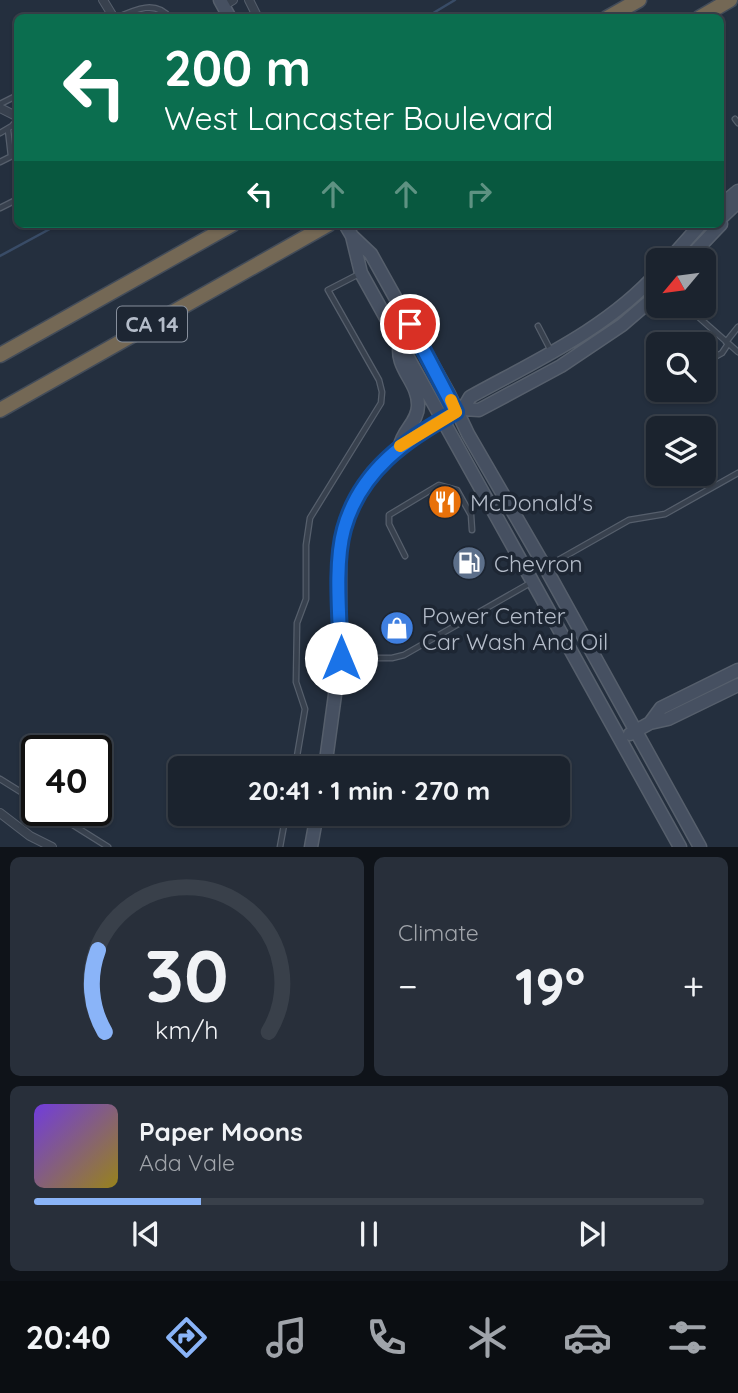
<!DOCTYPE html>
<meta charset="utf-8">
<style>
body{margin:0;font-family:Quicksand,sans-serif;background:#282f3a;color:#f1f3f6;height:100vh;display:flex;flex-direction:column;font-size:26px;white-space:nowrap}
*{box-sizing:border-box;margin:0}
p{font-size:23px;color:#a0a4aa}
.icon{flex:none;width:38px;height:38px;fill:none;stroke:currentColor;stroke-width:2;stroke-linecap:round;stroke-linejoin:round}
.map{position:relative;height:847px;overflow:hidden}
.drawer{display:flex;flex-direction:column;gap:10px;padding:10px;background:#0f1319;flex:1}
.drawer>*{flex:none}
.hud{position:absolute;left:14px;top:14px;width:710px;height:214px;border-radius:10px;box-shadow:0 2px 5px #0004,0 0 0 2px #39404a;background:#0b6e4f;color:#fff;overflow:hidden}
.needle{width:46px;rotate:241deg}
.fabs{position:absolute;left:646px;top:248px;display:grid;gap:14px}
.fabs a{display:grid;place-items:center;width:70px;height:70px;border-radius:10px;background:#1b232e;box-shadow:0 2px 5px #0004,0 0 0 2px #39404a;font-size:35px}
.speed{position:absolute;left:21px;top:735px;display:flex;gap:14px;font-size:35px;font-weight:700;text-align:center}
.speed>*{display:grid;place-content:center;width:91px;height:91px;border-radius:50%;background:#1b232e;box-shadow:0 2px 5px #0004,0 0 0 2px #39404a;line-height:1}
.speed .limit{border:4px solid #111;border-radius:10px;background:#fff;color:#111}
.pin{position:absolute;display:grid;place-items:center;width:60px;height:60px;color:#fff;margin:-30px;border:4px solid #fff;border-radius:50%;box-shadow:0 2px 7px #0007}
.me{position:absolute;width:77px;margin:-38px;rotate:0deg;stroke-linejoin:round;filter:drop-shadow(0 0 5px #0008)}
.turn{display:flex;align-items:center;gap:24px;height:147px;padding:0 35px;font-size:32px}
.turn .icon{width:91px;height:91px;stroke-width:2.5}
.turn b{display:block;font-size:49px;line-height:60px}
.lanes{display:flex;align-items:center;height:66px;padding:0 35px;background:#0003;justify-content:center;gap:35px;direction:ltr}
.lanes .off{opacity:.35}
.big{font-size:52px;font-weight:800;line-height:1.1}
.drawer .tile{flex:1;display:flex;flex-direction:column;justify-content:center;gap:10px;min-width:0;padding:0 24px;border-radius:10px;background:#282f3a}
.drawer .dial{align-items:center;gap:0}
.dial svg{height:182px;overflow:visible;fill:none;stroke:#39404a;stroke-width:7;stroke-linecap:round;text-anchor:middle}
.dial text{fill:#f1f3f6;stroke:none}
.song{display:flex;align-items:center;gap:21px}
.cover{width:84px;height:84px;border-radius:10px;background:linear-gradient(135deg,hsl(260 70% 55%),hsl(50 70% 35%))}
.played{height:7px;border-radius:4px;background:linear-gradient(90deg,#8ab4f8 25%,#39404a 25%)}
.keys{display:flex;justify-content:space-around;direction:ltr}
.heat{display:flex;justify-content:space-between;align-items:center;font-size:38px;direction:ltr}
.drawer .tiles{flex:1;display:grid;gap:10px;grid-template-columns:1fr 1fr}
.tile:last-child{grid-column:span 2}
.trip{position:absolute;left:168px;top:756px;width:402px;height:70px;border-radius:10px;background:#1b232e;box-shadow:0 2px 5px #0004,0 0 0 2px #39404a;font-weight:800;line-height:70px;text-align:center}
.dock{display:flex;height:112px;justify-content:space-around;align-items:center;background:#0b0e12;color:#a0a4aa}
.dock .icon{width:49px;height:49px}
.dock .on{color:#8ab4f8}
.dock b{font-size:32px;color:#f1f3f6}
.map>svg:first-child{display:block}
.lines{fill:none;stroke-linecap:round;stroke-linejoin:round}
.stream{stroke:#394c67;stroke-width:2.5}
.lane-casing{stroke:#565f6c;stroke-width:7}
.street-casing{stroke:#565f6c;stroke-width:10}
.secondary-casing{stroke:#565f6c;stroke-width:15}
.highway-casing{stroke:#434c59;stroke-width:17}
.lane{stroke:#38414e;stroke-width:4.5}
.street{stroke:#38414e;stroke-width:8}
.secondary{stroke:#465061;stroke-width:12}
.highway{stroke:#746855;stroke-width:14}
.route-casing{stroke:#114b97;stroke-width:18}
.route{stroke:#1a73e8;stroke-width:12}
.slow{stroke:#f59e0b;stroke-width:12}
.labels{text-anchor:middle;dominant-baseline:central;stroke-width:7;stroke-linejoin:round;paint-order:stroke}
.shield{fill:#1d2633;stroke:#878f9c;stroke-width:2}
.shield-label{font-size:21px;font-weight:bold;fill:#b4bcc9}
.poi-label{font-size:23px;fill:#b4bcc9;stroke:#1d2633;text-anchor:start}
</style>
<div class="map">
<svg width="738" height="847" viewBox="0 0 738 847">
<rect width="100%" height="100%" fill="#242f3e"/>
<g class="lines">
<path class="stream" d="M425,18l30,-18
M0,256l59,-32"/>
<g class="lane-casing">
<path id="lane" d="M116,18c20,-9 40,-18 54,0
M0,104l18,-9
M735,119l3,4
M8,130l3,26
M0,133l12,-7 6,-7
M0,162l18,-9
M0,208l18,-9
M686,306l52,46
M538,326l13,25
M726,342l12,-15
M704,363l18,-10 6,-9
M704,389l1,2
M405,556l-16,-32v-9l50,-30 18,5 14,25 1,15
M546,567l83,-47 36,-6 73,-41
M341,658h51l12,-3 128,-73
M295,768l10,-59 -9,-27 1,-59 9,-24v-54l4,-27 71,-115 1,-11 -3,-12 -51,-90 31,-16
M0,779l37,23
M49,810l59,37
M280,847l6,-33"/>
</g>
<g class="street-casing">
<path id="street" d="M103,0l11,18
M249,0l9,18
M223,6l10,-6
M0,108l18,9
M0,813l30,23 22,11"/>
</g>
<g class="secondary-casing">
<path id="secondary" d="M220,0l10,18
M721,205l17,-14
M721,218l17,-16
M345,224l7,12 19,18 78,140 19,40 77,133 155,280
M352,236l9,37 319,574
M668,261l33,-37
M686,261l35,-37
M400,342c-6,27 19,39 18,64 0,16 -16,25 -18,40
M463,409l7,-12c65,-36 137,-68 188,-125
M650,723l11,-15 77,-38
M630,734l20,-11 18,-4 70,-34
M325,768l15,-110v-103l4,-25 10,-29 18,-28 28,-27 43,-27 20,-10 16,1 82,-44 61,-41 36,-31
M311,847l6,-33"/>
</g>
<g class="highway-casing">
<path id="highway" d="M607,18l32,-18
M699,18l31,-18
M0,355l233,-131
M0,410l329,-186"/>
</g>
<use href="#lane" class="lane"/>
<use href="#street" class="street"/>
<use href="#secondary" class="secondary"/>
<use href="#highway" class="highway"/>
</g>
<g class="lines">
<g class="route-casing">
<path id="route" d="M341,658c-1,-38 -7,-93 3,-129 16,-58 62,-90 112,-117l-46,-88"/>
</g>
<use href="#route" class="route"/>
<path class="slow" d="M400,446l56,-34 -5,-12"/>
</g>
<defs>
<g id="restaurant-disc" transform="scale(1.75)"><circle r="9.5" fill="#e8710a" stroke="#1d2633"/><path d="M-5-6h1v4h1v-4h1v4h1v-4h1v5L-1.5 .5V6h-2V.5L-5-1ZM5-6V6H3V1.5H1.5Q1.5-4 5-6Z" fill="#fff"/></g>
<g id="fuel-disc" transform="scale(1.75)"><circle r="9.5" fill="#5c6f8a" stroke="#1d2633"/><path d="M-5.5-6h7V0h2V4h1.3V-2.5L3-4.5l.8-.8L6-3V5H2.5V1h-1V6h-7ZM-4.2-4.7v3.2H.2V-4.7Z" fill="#fff"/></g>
<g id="shop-disc" transform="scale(1.75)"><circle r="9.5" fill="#3f7fe0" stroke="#1d2633"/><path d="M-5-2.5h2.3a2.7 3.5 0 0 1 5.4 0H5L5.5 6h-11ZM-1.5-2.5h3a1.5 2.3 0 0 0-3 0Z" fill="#fff"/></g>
</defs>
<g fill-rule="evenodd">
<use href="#restaurant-disc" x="445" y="502"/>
<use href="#fuel-disc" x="469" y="563"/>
<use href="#shop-disc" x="397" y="628"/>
</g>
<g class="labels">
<rect class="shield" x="117" y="306.5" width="70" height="35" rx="5"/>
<g class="shield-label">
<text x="152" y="324">CA 14</text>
</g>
<g class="poi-label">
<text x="470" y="502">McDonald's</text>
<text x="494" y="563">Chevron</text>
<text x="422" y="615">Power Center<tspan x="422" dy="26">Car Wash And Oil</tspan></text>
</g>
</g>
</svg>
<div class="fabs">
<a><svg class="needle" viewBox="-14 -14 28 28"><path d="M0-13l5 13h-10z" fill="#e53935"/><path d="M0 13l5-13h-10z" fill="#a0a4aa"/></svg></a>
<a><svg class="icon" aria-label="search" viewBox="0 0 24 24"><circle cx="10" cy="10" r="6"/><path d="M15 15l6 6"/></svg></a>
<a><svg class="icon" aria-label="layers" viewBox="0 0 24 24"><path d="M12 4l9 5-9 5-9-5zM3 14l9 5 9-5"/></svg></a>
</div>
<div class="speed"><div class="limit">40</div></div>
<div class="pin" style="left:410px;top:324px;background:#d93025"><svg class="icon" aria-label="arrive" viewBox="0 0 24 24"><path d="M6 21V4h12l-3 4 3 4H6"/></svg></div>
<svg class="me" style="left:341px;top:658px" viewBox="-20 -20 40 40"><circle r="19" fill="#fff"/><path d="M0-13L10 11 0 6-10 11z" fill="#1a73e8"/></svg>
<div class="trip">20:41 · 1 min · 270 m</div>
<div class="hud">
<div class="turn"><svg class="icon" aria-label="left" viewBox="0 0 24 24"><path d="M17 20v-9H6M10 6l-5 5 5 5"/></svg><div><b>200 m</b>West Lancaster Boulevard</div></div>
<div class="lanes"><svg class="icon" aria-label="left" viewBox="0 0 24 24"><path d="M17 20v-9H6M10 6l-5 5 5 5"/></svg><svg class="icon off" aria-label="ahead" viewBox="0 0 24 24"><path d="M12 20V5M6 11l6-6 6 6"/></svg><svg class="icon off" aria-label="ahead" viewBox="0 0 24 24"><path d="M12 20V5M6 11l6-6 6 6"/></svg><svg class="icon off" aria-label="right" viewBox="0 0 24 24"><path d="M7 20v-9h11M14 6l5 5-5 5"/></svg></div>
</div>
</div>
<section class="drawer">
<div class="tiles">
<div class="tile dial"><svg viewBox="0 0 100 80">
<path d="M14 69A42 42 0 1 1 86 69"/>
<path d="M14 69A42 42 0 0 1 11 33" stroke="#8ab4f8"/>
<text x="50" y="56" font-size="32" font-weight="700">30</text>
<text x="50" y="72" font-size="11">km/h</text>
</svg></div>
<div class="tile"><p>Climate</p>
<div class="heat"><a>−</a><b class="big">19°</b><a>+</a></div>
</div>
<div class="tile">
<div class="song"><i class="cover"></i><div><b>Paper Moons</b><p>Ada Vale</p></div></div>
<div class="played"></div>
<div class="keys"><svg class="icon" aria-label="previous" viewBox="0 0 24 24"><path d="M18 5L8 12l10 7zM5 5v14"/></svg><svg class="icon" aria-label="pause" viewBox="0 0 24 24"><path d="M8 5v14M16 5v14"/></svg><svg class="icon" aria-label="next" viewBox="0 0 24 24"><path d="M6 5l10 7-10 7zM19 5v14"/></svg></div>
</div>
</div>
</section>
<nav class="dock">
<b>20:40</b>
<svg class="icon on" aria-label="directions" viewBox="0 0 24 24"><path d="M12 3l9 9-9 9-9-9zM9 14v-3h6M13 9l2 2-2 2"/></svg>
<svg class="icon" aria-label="music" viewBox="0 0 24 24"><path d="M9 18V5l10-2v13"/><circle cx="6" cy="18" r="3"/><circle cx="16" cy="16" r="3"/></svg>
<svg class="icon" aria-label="phone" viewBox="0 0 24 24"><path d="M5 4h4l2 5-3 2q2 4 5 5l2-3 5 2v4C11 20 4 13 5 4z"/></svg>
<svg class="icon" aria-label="climate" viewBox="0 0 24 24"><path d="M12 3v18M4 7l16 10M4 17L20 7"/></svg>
<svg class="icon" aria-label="car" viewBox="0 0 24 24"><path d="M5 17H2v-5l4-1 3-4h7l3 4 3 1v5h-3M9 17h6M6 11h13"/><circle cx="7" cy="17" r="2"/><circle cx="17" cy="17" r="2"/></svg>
<svg class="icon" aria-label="filters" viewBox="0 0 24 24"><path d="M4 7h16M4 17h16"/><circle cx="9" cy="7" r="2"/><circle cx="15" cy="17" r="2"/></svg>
</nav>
